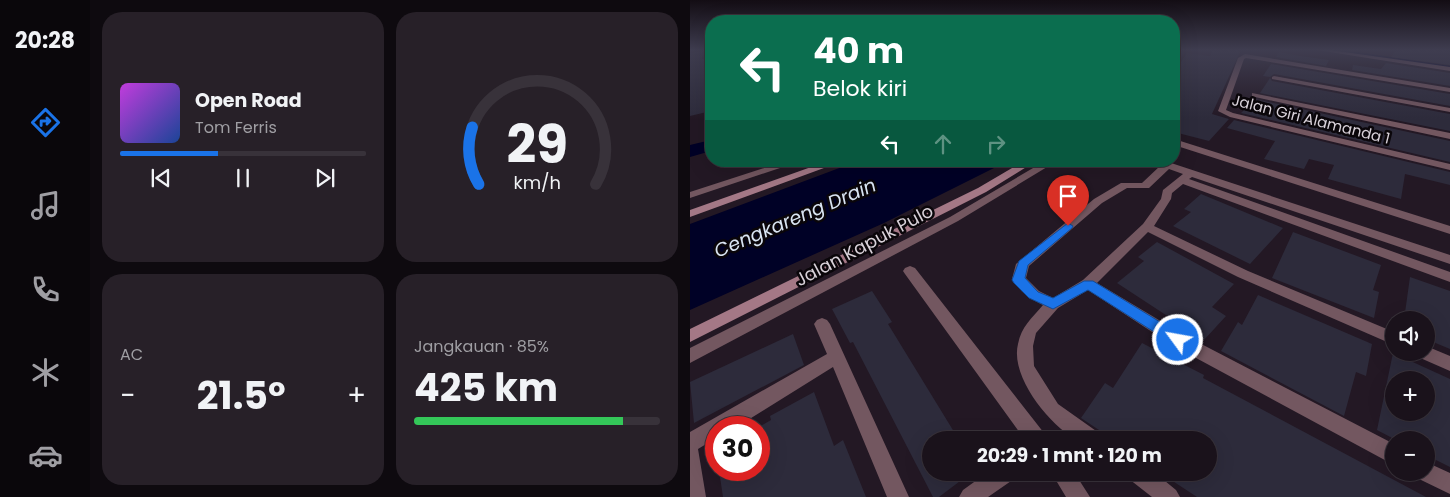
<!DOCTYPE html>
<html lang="id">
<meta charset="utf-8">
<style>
body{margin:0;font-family:Poppins,sans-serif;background:#272028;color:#f1f3f6;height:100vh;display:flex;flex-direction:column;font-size:19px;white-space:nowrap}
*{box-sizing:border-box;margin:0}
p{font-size:16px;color:#9f9ea3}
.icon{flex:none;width:28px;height:28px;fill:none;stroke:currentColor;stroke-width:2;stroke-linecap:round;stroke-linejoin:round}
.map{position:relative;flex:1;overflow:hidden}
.panel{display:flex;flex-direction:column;gap:12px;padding:12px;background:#0e0a0f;width:600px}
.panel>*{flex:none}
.guide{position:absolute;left:15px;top:15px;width:475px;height:152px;border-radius:20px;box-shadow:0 5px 20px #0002,0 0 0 1px #38323a;background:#0b6e4f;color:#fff;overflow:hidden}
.fabs{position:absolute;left:695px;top:311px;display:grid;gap:10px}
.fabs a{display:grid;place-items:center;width:50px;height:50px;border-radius:50%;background:#1a121b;box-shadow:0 5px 20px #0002,0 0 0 1px #38323a;font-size:25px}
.speed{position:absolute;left:15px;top:416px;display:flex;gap:10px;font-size:25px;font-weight:700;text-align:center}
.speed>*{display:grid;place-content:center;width:65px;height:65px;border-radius:50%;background:#1a121b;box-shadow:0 5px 20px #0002,0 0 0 1px #38323a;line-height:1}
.speed .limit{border:8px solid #d22;background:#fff;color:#111}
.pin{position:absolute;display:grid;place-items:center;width:42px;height:42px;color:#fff;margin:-51px -21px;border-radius:50% 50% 50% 0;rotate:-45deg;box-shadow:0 0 5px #0007}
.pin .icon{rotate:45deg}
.me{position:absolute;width:55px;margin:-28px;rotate:302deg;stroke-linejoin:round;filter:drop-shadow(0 0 4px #0008)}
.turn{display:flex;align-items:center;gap:18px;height:105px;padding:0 25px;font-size:22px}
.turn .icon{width:65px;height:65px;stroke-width:2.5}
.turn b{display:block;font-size:35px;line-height:42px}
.lanes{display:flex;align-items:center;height:48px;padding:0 25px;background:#0003;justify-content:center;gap:25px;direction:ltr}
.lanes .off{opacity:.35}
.big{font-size:38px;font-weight:700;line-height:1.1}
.panel .tile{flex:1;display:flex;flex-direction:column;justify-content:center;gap:8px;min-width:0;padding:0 18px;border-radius:20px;background:#272028}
.panel .dial{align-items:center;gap:0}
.dial svg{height:130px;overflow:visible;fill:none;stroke:#38323a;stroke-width:7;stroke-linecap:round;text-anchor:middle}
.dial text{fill:#f1f3f6;stroke:none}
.song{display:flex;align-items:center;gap:15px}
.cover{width:60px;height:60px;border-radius:8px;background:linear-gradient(135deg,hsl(290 70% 55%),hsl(220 70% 35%))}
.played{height:5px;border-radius:2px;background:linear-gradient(90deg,#1a73e8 40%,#38323a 40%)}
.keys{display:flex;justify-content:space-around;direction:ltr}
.heat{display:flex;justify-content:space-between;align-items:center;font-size:28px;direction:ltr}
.charge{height:8px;border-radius:4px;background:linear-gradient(90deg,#34c759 85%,#38323a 0)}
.panel .tiles{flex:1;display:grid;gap:12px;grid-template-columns:repeat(2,1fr)}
.trip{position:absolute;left:232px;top:431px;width:295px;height:50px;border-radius:25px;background:#1a121b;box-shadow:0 5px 20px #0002,0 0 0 1px #38323a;font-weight:700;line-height:50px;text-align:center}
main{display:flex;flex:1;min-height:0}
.dock{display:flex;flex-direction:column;width:90px;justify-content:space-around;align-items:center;background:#0a070b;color:#9f9ea3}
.dock .icon{width:35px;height:35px}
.dock .selected{color:#1a73e8}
.dock b{font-size:22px;color:#f1f3f6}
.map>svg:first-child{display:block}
.water{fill:#000126}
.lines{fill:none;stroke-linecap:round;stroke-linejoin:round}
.stream{stroke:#000126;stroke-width:2.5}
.building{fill:#2d2b3b;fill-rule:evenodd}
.minor{fill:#735760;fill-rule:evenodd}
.tertiary{fill:#735760;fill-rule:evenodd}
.secondary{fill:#a47886;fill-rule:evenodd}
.route{fill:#1a73e8;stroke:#114b97}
.labels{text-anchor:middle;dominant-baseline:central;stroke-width:5;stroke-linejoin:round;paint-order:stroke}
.far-street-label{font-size:15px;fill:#d8d1d9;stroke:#0a060a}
.street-label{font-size:18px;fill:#d8d1d9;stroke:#0a060a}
.water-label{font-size:19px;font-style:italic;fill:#dae5f3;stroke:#0a060a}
</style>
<main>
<nav class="dock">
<b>20:28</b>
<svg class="icon selected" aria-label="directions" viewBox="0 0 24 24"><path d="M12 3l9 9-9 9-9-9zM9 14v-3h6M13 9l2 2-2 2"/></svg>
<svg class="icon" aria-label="music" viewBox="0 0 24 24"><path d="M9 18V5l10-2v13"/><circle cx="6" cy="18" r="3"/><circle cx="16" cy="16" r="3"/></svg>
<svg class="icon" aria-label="phone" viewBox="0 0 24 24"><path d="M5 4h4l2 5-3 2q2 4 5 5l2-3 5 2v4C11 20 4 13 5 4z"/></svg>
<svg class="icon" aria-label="climate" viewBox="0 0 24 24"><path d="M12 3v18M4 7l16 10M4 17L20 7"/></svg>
<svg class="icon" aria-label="car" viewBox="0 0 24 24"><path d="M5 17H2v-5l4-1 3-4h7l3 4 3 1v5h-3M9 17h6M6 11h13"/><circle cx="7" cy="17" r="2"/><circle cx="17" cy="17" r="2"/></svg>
</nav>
<section class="panel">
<div class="tiles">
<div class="tile">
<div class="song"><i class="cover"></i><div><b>Open Road</b><p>Tom Ferris</p></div></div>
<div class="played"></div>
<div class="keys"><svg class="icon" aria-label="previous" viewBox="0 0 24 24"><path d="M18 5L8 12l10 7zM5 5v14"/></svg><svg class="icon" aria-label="pause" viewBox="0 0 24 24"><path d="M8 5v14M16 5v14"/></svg><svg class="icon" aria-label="next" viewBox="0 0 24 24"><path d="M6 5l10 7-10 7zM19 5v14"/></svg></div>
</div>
<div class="tile dial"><svg viewBox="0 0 100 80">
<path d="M14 69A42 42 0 1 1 86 69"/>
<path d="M14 69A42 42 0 0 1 10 34" stroke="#1a73e8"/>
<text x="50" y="56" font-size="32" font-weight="700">29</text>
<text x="50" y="72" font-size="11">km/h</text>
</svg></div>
<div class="tile"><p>AC</p>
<div class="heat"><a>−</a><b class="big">21.5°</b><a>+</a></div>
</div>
<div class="tile"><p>Jangkauan · 85%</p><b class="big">425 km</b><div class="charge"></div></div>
</div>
</section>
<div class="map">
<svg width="760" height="497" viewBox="0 0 760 497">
<rect width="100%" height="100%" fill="#231824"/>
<path class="water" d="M21,140v11l-21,6v-12z
M168,161h150l-124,62 -194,87v-86z"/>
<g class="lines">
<path class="stream" d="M645,50l115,17"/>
</g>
<path class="building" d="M523,50h28l-29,64 17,5 -20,22 -35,-9v-60l13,-19 23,3z
M706,50h54v15l-59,-8z
M13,51l-1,8 7,-1 2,53 -21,5v-63z
M589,52l21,4 29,4 -3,6 -50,-9z
M696,63l64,10v13l-98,-16 1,-5 28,4z
M581,64l179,30v12l-176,-32 -4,3 -7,-1z
M580,78l2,3 178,33v17l-190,-38z
M565,99l195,42v21l-209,-49z
M544,120l216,52v13l-45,-11 -4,25 -73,-20 6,-14 -25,-6 -5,10 -40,-10 11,-18 -48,-13z
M511,194l17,7 65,27 -33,36 -77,-38 18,-14 -7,-3z
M603,232l88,33 -8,25 6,2 -5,26 -102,-40z
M467,242l77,42 -22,23 14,9 -22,24 -87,-57 27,-22 -6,-4z
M720,277l40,14v58l-24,-10v-19h-22z
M182,291l20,31 -4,2 71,116h-28v32h41l-33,25h-6l-80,-155 -3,1 -18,-34z
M568,295l114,49 -6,32 -10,-4 -12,44 -123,-65 17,-29 4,3z
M103,334l11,31 -110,58 -4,-41z
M452,343l62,32 -1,3 223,119h-229l-38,-25h50v-32h-95l-33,-22 24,-35 8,5z
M703,353l57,26v88l-24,-12v-15h-30l-19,-10zM704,380h32v32h-32z
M124,392l20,54 9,-6 23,57h-143l-4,-27h40v-43l12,-7 -1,-4z"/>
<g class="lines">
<path class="minor" d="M484,50h6l-6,6z
M627,50h13l120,17v4z
M555,54l205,34v4l-204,-34 -2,1 -18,51 7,3 217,51v6l-220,-53 -12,-6 20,-53z
M584,76l176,32v4l-178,-33v-2z
M562,93l198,40v6l-195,-42h-3z
M484,139l276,87v8l-276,-89z
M96,161h15l-111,37v-6z
M460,161h15l285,94v9l-258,-87 -3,2 261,93v10l-267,-98 -11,9 -1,6 -17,27 94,45 146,61v13l-156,-68 -90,-45 -51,51 87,52 210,109v21l-222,-120 -84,-55 -30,18 -22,25 -3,13 1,20 24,38 41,29 3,7c-8,0 -21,2 -27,-1 -27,-16 -65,-63 -57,-95 3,-17 14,-26 25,-39 -13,-6 -23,-13 -31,-26l4,-15 78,-65 27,-16h21l18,-17zM479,169l14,5 -20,16 -2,9 -18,25 -60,56 -30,18 -14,-7 -13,-13 3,-12 73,-63 25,-15h22z
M220,266l5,2 129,165 3,7h-22l-120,-166 -2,-3 2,-3z
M132,318l5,2 3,4 79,173h-22l-54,-130 -98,61h-19v10l-18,11 8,48h-16v-65l137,-78 -13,-30 3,-4z
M736,346l24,10v15l-32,-14 -2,-5h10z
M736,462l24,11v21l-31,-15 -3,-7h10z
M298,472h29l-3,7 -26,18h-29l4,-7z
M361,472h23l16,25h-24z
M436,472h28l22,18 4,7h-28l-23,-18z"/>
<path class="tertiary" d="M355,161h12l-99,60 -268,142v-15l260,-131z"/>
<path class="secondary" d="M138,161h15l-153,56v-7z
M334,161h12l-50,31 -296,150v-13l288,-141z"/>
</g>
<linearGradient id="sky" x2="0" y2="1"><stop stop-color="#130d14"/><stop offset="0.42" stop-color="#3f3d50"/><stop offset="1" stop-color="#3f3d50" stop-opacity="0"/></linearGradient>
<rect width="760" height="119" fill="url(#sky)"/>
<path class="route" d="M378,223l5,3 -1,2 -44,37 -3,13 13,14 15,6 31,-17h9l90,55 2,4 -2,4h-10l-85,-54 -35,19 -24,-11 -15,-15 -2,-3 7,-19z"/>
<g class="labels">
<g class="far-street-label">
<text transform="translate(621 119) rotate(14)">Jalan Giri Alamanda 1</text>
</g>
<g class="street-label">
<text transform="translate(174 245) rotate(-28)">Jalan Kapuk Pulo</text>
</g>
<g class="water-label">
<text transform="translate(105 218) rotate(-23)">Cengkareng Drain</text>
</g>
</g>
</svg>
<div class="fabs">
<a><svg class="icon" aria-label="sound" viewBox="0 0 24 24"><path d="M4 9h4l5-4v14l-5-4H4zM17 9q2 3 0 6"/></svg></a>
<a>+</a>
<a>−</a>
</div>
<div class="speed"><div class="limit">30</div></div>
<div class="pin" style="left:378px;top:226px;background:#d93025"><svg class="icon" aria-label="arrive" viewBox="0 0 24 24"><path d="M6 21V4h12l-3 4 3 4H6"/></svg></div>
<svg class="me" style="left:488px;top:340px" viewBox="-20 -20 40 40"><circle r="17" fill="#1a73e8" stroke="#fff" stroke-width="3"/><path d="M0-11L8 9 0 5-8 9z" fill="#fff"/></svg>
<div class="trip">20:29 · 1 mnt · 120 m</div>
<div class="guide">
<div class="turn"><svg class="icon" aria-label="left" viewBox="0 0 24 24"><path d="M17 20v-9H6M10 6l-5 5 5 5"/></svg><div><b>40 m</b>Belok kiri</div></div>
<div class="lanes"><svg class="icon" aria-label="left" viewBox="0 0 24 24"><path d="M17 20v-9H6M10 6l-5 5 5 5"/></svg><svg class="icon off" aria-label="ahead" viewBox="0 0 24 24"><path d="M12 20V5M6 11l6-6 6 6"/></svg><svg class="icon off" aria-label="right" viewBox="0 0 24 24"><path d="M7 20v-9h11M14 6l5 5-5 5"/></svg></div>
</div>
</div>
</main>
